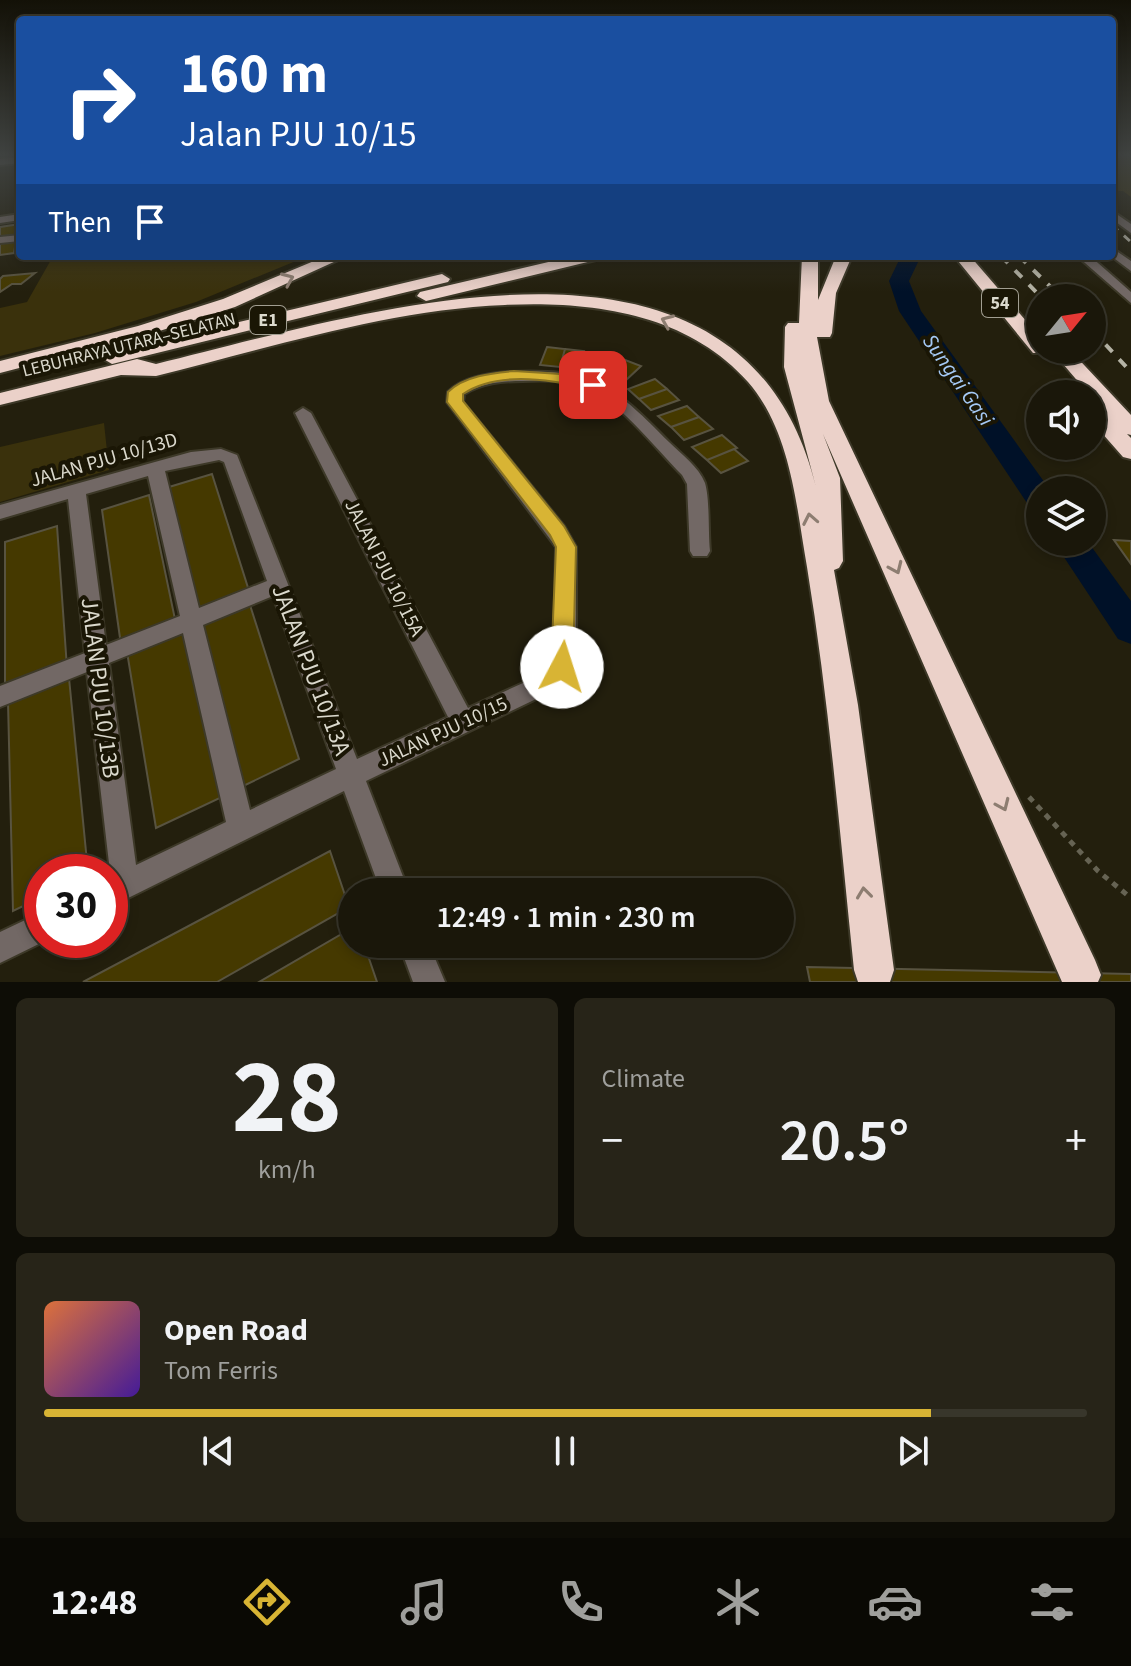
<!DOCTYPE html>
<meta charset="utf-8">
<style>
body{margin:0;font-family:"Source Sans 3",sans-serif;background:#272418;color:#f1f3f6;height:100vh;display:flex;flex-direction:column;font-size:30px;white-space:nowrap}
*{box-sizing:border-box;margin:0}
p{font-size:26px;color:#9f9f9c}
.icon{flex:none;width:44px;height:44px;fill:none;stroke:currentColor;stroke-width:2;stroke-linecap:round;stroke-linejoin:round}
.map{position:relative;height:982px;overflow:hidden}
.side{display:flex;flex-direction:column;gap:16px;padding:16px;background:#0e0d06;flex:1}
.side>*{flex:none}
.guide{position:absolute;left:16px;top:16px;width:1100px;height:244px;border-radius:8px;box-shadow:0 4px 12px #0003,0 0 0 2px #38362b;background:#1a4fa0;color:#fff;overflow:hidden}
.needle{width:52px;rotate:60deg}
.tools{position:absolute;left:1026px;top:284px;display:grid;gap:16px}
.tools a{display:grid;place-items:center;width:80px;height:80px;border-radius:50%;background:#1a170a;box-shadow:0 4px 12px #0003,0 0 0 2px #38362b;font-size:40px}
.speed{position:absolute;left:24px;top:854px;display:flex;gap:16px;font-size:40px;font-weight:700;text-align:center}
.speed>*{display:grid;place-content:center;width:104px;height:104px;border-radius:50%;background:#1a170a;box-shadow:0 4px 12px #0003,0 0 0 2px #38362b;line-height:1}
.speed .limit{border:12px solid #d22;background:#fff;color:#111}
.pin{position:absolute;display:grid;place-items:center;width:68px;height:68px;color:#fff;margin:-34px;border-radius:16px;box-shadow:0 4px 12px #0006}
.me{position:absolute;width:88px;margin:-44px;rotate:5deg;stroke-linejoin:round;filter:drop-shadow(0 0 6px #0008)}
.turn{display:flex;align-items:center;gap:28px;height:168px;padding:0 32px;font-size:36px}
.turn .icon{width:104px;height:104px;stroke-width:2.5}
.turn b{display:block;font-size:56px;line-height:68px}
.then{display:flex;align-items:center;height:76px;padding:0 32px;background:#0003;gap:16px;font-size:30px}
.big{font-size:60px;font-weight:600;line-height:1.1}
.side .tile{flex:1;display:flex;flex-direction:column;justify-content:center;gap:12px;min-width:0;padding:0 28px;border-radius:12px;background:#272418}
.side .dial{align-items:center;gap:0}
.dial b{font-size:104px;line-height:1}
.song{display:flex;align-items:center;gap:24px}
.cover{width:96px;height:96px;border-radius:12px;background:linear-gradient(135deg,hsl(20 70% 55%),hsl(260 70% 35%))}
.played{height:8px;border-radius:4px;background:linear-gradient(90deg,#d8b434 85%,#38362b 85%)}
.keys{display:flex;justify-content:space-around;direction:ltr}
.heat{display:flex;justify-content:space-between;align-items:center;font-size:44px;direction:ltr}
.side .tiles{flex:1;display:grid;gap:16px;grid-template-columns:1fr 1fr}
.tile:last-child{grid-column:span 2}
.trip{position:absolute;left:338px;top:878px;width:456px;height:80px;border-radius:40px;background:#1a170a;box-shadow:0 4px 12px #0003,0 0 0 2px #38362b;font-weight:600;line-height:80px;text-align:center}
.dock{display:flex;height:128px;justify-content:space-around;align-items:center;background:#0a0904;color:#9f9f9c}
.dock .icon{width:56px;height:56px}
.dock .current{color:#d8b434}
.dock b{font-size:36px;color:#f1f3f6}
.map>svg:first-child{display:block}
.green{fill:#3a310c}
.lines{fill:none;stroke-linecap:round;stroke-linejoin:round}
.river{fill:#001128;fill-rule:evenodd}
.building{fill:#453900;stroke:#585340;stroke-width:2}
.minor-casing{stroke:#3d3928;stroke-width:4}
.highway-casing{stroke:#3d3928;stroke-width:4}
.path{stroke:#666353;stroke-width:5;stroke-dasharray:6 6;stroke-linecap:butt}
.minor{fill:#726865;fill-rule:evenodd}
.highway{fill:#ebd1c9;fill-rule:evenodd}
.rail-far1{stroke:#b5b3a5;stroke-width:3;stroke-dasharray:8 8;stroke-linecap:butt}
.rail{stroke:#b5b3a5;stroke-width:4;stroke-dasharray:10 10;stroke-linecap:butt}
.oneway{stroke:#8d7d71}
.route{fill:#d8b434;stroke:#8c7522;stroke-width:2}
.labels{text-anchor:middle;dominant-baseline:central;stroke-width:8;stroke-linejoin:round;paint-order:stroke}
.shield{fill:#1a1605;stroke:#a19e91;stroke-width:2}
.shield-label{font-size:18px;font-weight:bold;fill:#dbd9cd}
.far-street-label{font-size:18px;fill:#dbd9cd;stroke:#1a1605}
.street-label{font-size:20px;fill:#dbd9cd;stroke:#1a1605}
.water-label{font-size:22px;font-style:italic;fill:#a5c9f5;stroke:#1a1605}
.near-street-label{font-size:24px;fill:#dbd9cd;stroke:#1a1605}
</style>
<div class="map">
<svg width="1131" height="982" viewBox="0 0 1131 982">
<rect width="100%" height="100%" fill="#231f0d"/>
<path class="green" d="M1112,154h19v43l-8,-6h-11z
M67,256h54l7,6 53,-6h127l-112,46 -101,31 -95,23v-48l27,-6 25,-44z
M104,423l5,47 -109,32v-55z"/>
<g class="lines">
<path class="river" d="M901,256h20l-12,25 12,30 129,179h-10v19l-11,-3 -130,-195 -10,-30z
M1054,542h34l43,59v43l-13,-5z"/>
</g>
<path class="building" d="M20,224v10l-20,4v-11z
M16,241l-2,12 -14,2v-12z
M35,273l-14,11h-9l-12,8v-13l3,-3z
M547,347l18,2 -5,18 -20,-2z
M565,349l19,2 -5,18 -19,-2z
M608,354l17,6 -17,15 -17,-6z
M625,360l16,6 -16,15 -17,-6z
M655,379l12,10 -28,10 -11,-10z
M667,389l12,11 -28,10 -12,-11z
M687,406l12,11 -28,10 -13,-11z
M699,417l14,12 -29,11 -13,-13z
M722,435l15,13 -30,12 -15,-13z
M734,449l14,12 -27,12 -14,-13z
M212,474l38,120 -51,19 -30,-126z
M149,495l27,129 -55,21 -19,-135z
M57,526l10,142 -62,23v-149z
M1114,540l17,1v23z
M250,605l49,154 -60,29 -41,-163z
M183,630l39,167 -66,31 -29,-176z
M69,678l19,194h-46v25l-29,14 -5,-209z
M330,851l19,56 -132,75h-134z
M352,928v16h12l13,38h-118z
M807,967l324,7v8h-321z"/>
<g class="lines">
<g class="minor-casing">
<path id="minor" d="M20,157v6l-20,2v-6z
M1112,211l19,13v9l-19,-14z
M20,214v6l-20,3v-6z
M20,235v6l-20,2v-6z
M1112,248l19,13v10l-20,-15z
M1077,256h13l41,36v11z
M507,372c86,-4 104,11 162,70 12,12 30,25 36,41 5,17 3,49 5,68l-3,5h-14l-3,-5 -3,-67 -5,-9c-28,-28 -65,-78 -103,-90 -17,-5 -37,-5 -56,-4 -21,0 -41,2 -59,13l-1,8 101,124 12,21v101l-3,19 -14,21 -193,93 43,111h-28l-37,-101 -234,116v-35l-23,-200 -87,35v-21l85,-33 -17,-154 -68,20v-14l191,-53 30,-3 16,6 120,304 91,-42 -153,-304 8,-5 8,5 157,295 75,-34 8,-11 3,-15 2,-101 -109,-145 1,-10c15,-15 39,-18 59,-20zM219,460l5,2 43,119 -68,27 -34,-137zM148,476l32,140 -74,29 -20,-151zM273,596l63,173 -86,41 -47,-185zM183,633l43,189 -90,43 -27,-202z
M42,912v28h5l-47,23v-31z
M399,944h30l16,38h-32z"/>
</g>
<g class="highway-casing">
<path id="highway" d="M326,256h21l-112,51 -85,27 -150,39v-12l138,-35 85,-27z
M574,256h28l-2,3 -174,42 -9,-5 3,-4z
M802,256h16v44l18,-44h16l-16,37 -4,40 -2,4h-13l12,64 266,559 6,15 -3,7h-36l-239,-548 17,44 3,83 -4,7 -5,2 24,135 36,265 -4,12h-32l-4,-12c-14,-134 -25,-269 -47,-403 -11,-62 -16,-135 -59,-185 -61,-69 -157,-81 -243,-77 -119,5 -235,43 -349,71l-35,-1 -121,30v-12l137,-34 19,5c208,-50 586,-177 660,123l-32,-120 1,-40 3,-4h11z
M954,256h16l70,81v13h9l-2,3h-14z
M442,274l8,5 -2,3 -336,82 -10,-6 10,-6z
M1051,350h19l61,65v20l-4,-1 4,4v21l-8,-2 -30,-34v-10h12z"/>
</g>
<path class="path" d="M1029,797l69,74 33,27"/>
<use href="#minor" class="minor"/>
<use href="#highway" class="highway"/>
<path class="rail-far1" d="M1112,225l19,17"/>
<path class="rail" d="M1001,256l41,42
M1019,256l43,42
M1092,330l39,42"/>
</g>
<defs><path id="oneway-chevron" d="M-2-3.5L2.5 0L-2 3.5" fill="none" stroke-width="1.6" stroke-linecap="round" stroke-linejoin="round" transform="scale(2)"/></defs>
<g class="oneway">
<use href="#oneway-chevron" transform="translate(288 279) rotate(-23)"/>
<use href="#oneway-chevron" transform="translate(667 321) rotate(-157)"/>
<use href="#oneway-chevron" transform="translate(810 519) rotate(-101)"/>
<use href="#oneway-chevron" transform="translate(896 568) rotate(66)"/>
<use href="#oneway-chevron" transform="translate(1003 805) rotate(66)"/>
<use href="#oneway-chevron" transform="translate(864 893) rotate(-97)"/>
</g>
<linearGradient id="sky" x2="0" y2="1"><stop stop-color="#131107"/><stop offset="0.53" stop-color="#3f4240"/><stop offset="1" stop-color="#3f4240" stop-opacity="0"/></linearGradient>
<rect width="1131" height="292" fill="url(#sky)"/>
<path class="route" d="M514,371l62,4 24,10 -7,5c-38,-10 -95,-20 -130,4v7l101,125 12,21 -3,120 -3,7 -8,3 -8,-3 -3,-7 5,-120 -6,-12 -103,-133 1,-10c16,-16 44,-19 66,-21z"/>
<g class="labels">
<g class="shield">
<rect x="982" y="289" width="36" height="28" rx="6"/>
<rect x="250" y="306" width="36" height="28" rx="6"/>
</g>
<g class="shield-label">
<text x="1000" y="303">54</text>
<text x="268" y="320">E1</text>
</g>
<g class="far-street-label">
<text transform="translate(129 345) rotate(-14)">LEBUHRAYA UTARA–SELATAN</text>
</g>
<g class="street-label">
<text transform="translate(104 460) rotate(-16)">JALAN PJU 10/13D</text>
<text transform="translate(384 568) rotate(63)">JALAN PJU 10/15A</text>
<text transform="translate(443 732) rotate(-25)">JALAN PJU 10/15</text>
</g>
<g class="water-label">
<text transform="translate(958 380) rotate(55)">Sungai Gasi</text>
</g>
<g class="near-street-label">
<text transform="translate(311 670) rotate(69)">JALAN PJU 10/13A</text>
<text transform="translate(100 688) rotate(83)">JALAN PJU 10/13B</text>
</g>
</g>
</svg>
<div class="tools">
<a><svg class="needle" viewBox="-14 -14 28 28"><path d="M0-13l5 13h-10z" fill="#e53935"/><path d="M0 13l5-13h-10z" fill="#9f9f9c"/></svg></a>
<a><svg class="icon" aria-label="sound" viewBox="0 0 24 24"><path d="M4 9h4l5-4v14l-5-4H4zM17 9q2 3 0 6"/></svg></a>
<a><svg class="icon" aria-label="layers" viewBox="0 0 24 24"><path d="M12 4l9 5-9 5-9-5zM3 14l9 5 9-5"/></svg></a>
</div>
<div class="speed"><div class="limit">30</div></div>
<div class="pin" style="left:593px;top:385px;background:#d93025"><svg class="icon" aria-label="arrive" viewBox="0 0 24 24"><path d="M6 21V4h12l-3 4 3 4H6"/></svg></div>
<svg class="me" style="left:562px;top:667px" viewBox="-20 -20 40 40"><circle r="19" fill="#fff"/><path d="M0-13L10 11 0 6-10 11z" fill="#d8b434"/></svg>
<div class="trip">12:49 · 1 min · 230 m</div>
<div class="guide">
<div class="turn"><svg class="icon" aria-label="right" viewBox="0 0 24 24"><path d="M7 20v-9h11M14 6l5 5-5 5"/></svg><div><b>160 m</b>Jalan PJU 10/15</div></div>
<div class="then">Then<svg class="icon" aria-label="arrive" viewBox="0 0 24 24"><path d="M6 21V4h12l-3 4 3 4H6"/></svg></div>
</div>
</div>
<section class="side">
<div class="tiles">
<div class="tile dial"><b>28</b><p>km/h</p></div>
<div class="tile"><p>Climate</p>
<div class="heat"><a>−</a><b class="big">20.5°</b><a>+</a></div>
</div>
<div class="tile">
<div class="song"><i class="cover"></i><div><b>Open Road</b><p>Tom Ferris</p></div></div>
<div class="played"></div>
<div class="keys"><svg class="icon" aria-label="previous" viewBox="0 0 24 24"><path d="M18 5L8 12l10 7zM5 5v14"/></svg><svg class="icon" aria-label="pause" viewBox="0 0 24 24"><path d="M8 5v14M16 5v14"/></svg><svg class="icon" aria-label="next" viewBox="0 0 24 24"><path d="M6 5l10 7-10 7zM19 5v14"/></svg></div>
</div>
</div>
</section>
<nav class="dock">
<b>12:48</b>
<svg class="icon current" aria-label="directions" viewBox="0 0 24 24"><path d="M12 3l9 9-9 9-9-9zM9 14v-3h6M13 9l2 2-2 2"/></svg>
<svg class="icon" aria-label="music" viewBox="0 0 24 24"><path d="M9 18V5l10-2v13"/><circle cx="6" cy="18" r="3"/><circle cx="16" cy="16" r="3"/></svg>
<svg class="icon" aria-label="phone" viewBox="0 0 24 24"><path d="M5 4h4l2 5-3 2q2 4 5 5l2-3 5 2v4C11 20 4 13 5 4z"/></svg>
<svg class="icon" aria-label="climate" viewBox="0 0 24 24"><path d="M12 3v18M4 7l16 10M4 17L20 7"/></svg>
<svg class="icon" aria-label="car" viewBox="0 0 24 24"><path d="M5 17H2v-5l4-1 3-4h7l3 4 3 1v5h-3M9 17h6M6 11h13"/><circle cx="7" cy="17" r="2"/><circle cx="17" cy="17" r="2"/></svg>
<svg class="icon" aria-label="filters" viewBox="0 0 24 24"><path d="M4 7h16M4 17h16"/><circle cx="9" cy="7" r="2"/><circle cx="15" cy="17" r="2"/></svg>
</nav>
